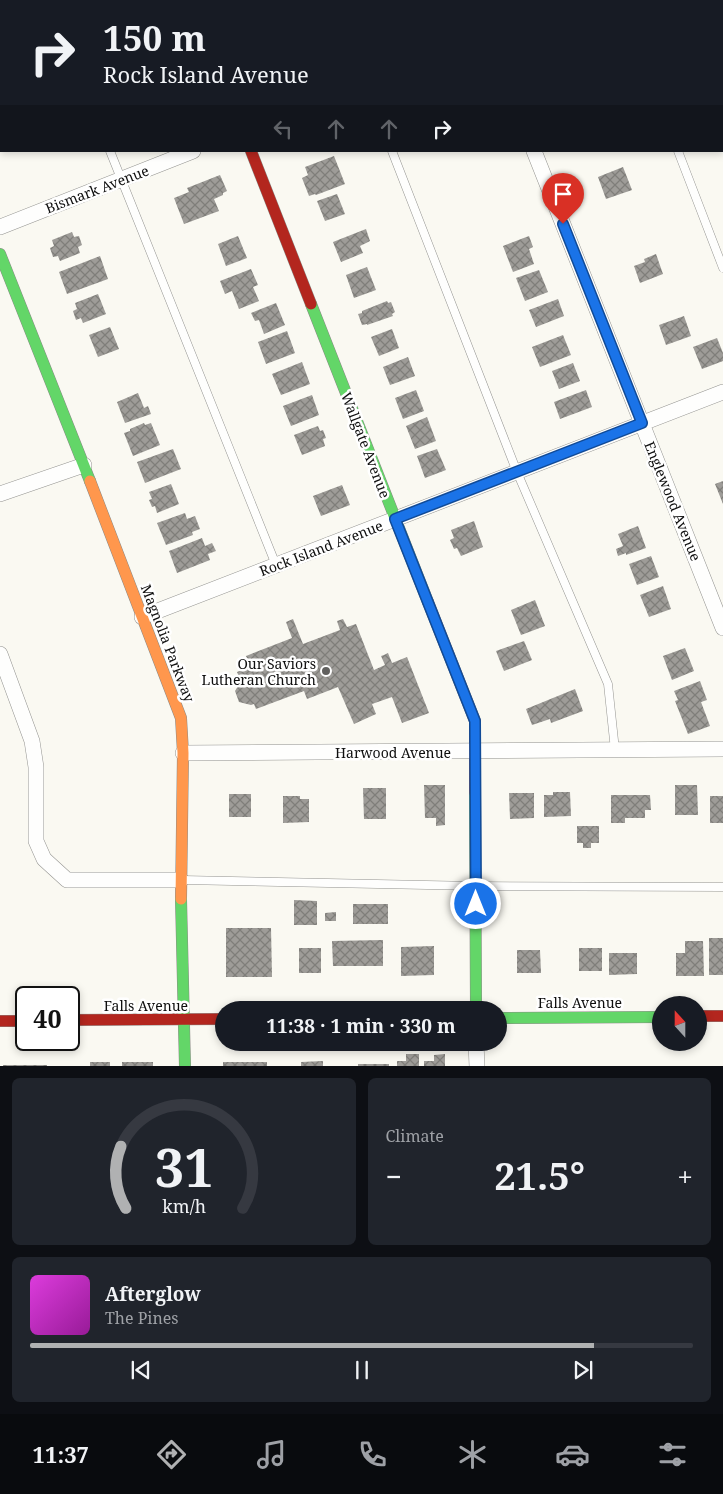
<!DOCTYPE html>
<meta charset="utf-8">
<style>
body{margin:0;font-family:"Noto Serif",serif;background:#20242c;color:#f1f3f6;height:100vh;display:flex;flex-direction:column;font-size:19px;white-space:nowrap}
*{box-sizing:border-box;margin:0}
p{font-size:16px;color:#9ea1a6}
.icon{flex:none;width:28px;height:28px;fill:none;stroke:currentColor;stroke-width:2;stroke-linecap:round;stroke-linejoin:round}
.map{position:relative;height:1066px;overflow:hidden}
.side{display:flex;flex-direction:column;gap:12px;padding:12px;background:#0d0f14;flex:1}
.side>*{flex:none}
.guide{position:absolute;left:0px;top:0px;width:724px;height:152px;box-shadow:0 2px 8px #0003;background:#171b24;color:#f1f3f6;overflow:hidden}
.needle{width:32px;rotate:339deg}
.buttons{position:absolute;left:652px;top:996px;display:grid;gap:10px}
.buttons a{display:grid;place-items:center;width:55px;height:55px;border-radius:50%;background:#171b24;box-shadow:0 2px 8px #0003;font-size:25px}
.speed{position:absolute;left:15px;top:986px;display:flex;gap:10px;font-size:25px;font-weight:700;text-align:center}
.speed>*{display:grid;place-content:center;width:65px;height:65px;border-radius:50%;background:#171b24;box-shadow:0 2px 8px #0003;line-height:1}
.speed .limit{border:2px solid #111;border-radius:8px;background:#fff;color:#111}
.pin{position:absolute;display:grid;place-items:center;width:42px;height:42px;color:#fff;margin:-51px -21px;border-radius:50% 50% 50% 0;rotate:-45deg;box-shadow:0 0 5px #0007}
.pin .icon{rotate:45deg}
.me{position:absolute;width:55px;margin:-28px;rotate:0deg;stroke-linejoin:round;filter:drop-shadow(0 0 4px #0008)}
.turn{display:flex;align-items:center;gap:18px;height:105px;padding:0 20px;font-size:22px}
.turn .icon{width:65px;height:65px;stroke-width:2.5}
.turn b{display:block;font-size:35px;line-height:42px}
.lanes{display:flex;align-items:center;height:48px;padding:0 20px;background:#0003;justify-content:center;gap:25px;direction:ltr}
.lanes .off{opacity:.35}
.big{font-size:38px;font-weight:700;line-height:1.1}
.side .tile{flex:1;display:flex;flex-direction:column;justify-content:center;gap:8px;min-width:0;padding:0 18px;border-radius:8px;background:#20242c}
.side .dial{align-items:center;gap:0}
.dial svg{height:130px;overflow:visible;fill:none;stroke:#363941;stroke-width:7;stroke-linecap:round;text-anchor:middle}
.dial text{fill:#f1f3f6;stroke:none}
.song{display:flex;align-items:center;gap:15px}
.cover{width:60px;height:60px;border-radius:8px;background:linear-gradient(135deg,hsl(300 70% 55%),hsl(300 70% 35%))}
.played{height:5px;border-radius:2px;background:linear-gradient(90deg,#b0b1b2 85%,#363941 85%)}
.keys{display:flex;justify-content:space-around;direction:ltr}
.heat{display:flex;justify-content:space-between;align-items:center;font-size:28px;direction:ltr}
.side .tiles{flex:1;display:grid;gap:12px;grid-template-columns:1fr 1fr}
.tile:last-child{grid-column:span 2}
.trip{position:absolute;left:215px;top:1001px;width:292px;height:50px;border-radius:25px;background:#171b24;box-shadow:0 2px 8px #0003;font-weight:700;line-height:50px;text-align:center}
.tab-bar{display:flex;height:80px;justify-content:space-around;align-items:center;background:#090b0e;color:#9ea1a6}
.tab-bar .icon{width:35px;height:35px}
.tab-bar .on{color:#b0b1b2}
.tab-bar b{font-size:22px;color:#f1f3f6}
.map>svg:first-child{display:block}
.building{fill:url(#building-cross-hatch)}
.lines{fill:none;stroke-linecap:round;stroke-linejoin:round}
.lane-casing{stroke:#949491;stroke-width:9}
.street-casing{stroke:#949491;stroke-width:16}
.fast-casing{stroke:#8b8a87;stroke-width:12}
.slow-casing{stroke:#8b8a87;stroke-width:12}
.jam-casing{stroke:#8b8a87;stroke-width:12}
.lane{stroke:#fefefd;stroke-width:8}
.street{stroke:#fefefd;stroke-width:15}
.fast{stroke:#63d668;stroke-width:11}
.slow{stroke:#ff974d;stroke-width:11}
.jam{stroke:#b3261e;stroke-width:11}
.route-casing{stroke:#114b97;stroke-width:12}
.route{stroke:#1a73e8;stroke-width:9}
.poi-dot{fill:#61605e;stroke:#fff;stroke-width:2}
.labels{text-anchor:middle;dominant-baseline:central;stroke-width:5;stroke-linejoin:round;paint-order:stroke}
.street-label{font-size:14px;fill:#0e0e0e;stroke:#fff}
.poi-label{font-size:14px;fill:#0e0e0e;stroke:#fff;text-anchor:end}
</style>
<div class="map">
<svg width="723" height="1067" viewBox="0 0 723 1067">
<defs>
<pattern id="building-cross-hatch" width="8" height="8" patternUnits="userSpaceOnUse" patternTransform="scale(1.25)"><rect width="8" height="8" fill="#9e9c98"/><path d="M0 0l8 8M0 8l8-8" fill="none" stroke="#7f7e7a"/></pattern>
</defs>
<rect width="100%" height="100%" fill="#faf9f2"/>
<path class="building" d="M334,156l11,28 -29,11 -1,-1 -6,2 -7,-18 6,-3 -3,-8z
M623,167l9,23 -26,9 -8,-22z
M220,175l7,16 -4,2v2l-9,4 5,12 -35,13 -10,-26 15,-6 -2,-4z
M337,194l8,20 -20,7 -8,-20z
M366,229l4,12 -10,5 3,7 -22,9 -8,-20z
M72,232l2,5 5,-1 3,9 -4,2 2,6 -20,8 -2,-5 -5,1 -3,-9 4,-2 -2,-6z
M238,236l9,22 -21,8 -8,-22z
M529,236l4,11 -4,2 5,15 -21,8 -10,-26z
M656,254l7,20 -23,9 -6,-17 11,-4 -1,-3z
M100,256l8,23 -41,15 -8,-22z
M367,267l9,23 -22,8 -8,-23z
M251,269l7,16 -5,2 6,14 -20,8 -7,-18 -7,3 -5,-13z
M539,270l9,22 -23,9 -9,-23z
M98,294l8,20 -23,9 -2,-5 -5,2 -3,-9 4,-2 -2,-6z
M558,299l6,17 -28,11 -7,-17z
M387,301l1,2 3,-1 4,10 -3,2 1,2 -26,9v-1l-5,1 -4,-11 4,-1v-2z
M276,303l9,22 -21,9 -5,-14 -4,1 -4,-8z
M684,316l7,20 -25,9 -7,-20z
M110,327l9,22 -21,8 -9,-22z
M392,329l7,19 -20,8 -8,-19z
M287,331l8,22 -29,11 -8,-22z
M563,335l8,20 -31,12 -8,-20z
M717,338l6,15v8l-21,8 -9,-22z
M408,357l7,19 -25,9 -7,-18z
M302,362l8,22 -29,11 -9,-21z
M573,363l7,18 -21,8 -7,-18z
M416,390l8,21 -21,8 -8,-21z
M586,390l6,17 -32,12 -6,-17z
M138,393l6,15 4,-2 3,8 -26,9 -8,-21z
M312,395l7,20 -28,11 -8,-20z
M427,417l9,24 -21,8 -9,-23z
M144,423l1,2 6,-2 9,22 -27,11 -9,-23 6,-2v-2z
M318,426l2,5 3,-1 3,8 -3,1 2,7 -23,9 -8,-20z
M173,449l8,20 -36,14 -8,-21z
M437,449l9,21 -21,8 -8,-22z
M723,481v23l-8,-20z
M171,484l8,20 -22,9 -2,-7 -3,1 -3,-7 3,-1 -3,-7z
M342,485l8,20 -29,11 -8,-20z
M185,513l2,6 8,-3 5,13 -8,3 1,3 -27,10 -9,-22z
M474,521l9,26 -22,9 -4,-8 -3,1 -4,-9 4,-2 -3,-8z
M638,526l8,22 -20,7v-2l-8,3 -2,-7 7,-3 -5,-12z
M202,538l3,8 7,-3 4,8 -8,3 2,6 -33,13 -8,-22z
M651,556l8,21 -22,8 -8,-21z
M663,586l8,23 -22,8 -9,-22z
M535,600l10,26 -24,9 -10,-25z
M293,619l10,25 37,-14 -3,-9 6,-2 4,8 9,-3 18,46 11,-5 -4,-9 3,-1 4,-2 4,10 15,-6 22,56 -27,10 -10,-26 -20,7 4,10 -22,10 -16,-37 -31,12 -3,-8 -48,18 -2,-5 -3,1 -12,-3 -4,-11 6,-10 -4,-9 13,-5 -4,-11 46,-18 -6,-16z
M524,641l8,19 -28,11 -8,-20z
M685,648l9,23 -22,9 -9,-24z
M700,681l7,19 -6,2 9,24 -22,8 -13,-33 3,-1 -4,-9z
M575,689l8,22 -32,12 -1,-4 -18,6 -6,-16z
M424,785h21v40l-9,1v-8h-11z
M675,785h22l1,30h-23z
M363,788h23v31h-22z
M553,792h17l1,24 -27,1v-22h9z
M509,793h25v25l-24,1z
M229,794h22v23h-22z
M611,795h39l1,15h-6v8h-20v5h-14z
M283,796h17v3h9v23l-26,1z
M710,796h13v27h-13z
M577,826h22v17h-8v5h-8v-5h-6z
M294,900l23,1v24h-23z
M353,904h35v20h-35z
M336,912v9h-11v-8z
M226,928h45l1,49h-46z
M709,938h14v37h-14z
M383,940v26h-50l-1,-25z
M685,941h18l1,35h-28v-23h9z
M434,946v29l-33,1v-29z
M299,948h22v25h-22z
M579,948h23v23h-23z
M517,950h23l1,23h-24z
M609,953h28v21l-28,1z
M406,1054h13v13h-22v-6h9z
M445,1054v13h-21v-6h10v-6z
M323,1061v6h-22v-5z
M90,1062h20v5h-20z
M122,1062h31v5h-31z
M223,1062h44v5h-44z
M358,1064h31v3h-31z
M3,1065h44v2h-44z"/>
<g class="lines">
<g class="lane-casing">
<path id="lane" d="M50,0l1,1
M333,0l1,1
M619,0l1,1
M110,151l166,414
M392,151l125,321 91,212 7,66
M678,151l45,117
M183,880l293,6 247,1"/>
</g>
<g class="street-casing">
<path id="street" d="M191,0l1,1
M475,0v1
M577,1l3,-1
M534,151l189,477
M0,227l193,-76
M0,494l84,-29
M142,617l581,-225
M0,654l32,87 4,26v74l8,18 23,21h114
M183,753l540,-4
M476,1042l1,25"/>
</g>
<g class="fast-casing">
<path id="fast" d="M0,254l90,227
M311,304l117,298
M475,793l1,217
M181,899l4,168
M499,1018l162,-1"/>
</g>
<g class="slow-casing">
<path id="slow" d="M90,481l91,237 2,35 -2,146"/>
</g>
<g class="jam-casing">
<path id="jam" d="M251,151l60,153
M428,602l47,119v72
M699,1016h24
M69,1020l155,-1
M0,1021h26"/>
</g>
<use href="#lane" class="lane"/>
<use href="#street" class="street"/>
<use href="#fast" class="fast"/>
<use href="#slow" class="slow"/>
<use href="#jam" class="jam"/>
</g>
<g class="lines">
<g class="route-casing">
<path id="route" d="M476,904l-1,-183 -80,-202 247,-96 -79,-199"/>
</g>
<use href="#route" class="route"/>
</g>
<circle class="poi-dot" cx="326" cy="671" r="5"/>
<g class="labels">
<g class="street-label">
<text transform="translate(97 189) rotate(-21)">Bismark Avenue</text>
<text transform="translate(366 445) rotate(69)">Wallgate Avenue</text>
<text transform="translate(673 501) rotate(68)">Englewood Avenue</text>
<text transform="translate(321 548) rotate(-21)">Rock Island Avenue</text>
<text transform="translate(168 643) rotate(69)">Magnolia Parkway</text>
<text x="393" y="752">Harwood Avenue</text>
<text x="580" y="1002">Falls Avenue</text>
<text x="146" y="1005">Falls Avenue</text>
</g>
<g class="poi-label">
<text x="316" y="663">Our Saviors<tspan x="316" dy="16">Lutheran Church</tspan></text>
</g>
</g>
</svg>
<div class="buttons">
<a><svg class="needle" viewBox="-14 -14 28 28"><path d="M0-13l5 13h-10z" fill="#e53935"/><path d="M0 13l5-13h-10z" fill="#9ea1a6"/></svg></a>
</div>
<div class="speed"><div class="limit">40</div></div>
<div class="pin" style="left:563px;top:224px;background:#d93025"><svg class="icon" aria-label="arrive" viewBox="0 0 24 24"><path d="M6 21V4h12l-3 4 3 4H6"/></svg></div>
<svg class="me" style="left:476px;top:904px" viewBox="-20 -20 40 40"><circle r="17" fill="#1a73e8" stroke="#fff" stroke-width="3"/><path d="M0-11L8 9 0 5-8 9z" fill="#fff"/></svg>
<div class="trip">11:38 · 1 min · 330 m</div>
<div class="guide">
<div class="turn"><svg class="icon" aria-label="right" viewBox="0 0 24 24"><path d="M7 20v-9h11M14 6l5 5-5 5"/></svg><div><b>150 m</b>Rock Island Avenue</div></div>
<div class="lanes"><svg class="icon off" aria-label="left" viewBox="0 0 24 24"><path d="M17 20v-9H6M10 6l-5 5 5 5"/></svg><svg class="icon off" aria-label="ahead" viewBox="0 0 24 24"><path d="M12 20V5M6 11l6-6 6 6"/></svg><svg class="icon off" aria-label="ahead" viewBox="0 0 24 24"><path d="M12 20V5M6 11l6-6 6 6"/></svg><svg class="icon" aria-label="right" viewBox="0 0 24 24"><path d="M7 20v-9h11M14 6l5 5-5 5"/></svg></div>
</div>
</div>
<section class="side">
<div class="tiles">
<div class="tile dial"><svg viewBox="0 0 100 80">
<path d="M14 69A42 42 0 1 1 86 69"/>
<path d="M14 69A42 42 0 0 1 11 31" stroke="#b0b1b2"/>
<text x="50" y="56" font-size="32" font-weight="700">31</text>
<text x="50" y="72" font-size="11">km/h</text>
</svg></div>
<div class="tile"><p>Climate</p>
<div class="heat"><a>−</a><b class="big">21.5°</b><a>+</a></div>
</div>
<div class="tile">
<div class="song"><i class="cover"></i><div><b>Afterglow</b><p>The Pines</p></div></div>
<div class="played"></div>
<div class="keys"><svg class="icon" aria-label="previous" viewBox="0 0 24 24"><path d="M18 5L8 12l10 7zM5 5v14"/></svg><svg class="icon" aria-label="pause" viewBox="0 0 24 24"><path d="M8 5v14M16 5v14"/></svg><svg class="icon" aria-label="next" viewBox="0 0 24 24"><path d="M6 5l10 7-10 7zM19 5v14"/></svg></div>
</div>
</div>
</section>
<nav class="tab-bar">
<b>11:37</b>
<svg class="icon on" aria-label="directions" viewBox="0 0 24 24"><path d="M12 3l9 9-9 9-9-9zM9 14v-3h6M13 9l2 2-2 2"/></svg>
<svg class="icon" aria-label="music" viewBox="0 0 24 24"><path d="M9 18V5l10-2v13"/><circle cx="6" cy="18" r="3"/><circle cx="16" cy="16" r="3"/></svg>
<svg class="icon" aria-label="phone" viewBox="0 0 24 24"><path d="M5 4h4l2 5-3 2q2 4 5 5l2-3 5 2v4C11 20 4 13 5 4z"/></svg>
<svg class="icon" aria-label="climate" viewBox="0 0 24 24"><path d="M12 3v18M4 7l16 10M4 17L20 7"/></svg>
<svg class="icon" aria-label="car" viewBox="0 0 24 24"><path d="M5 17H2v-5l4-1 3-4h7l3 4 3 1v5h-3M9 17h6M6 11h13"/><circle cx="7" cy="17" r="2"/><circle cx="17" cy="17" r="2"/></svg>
<svg class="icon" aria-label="filters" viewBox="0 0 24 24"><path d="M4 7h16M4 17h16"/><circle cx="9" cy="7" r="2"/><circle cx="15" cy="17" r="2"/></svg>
</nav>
